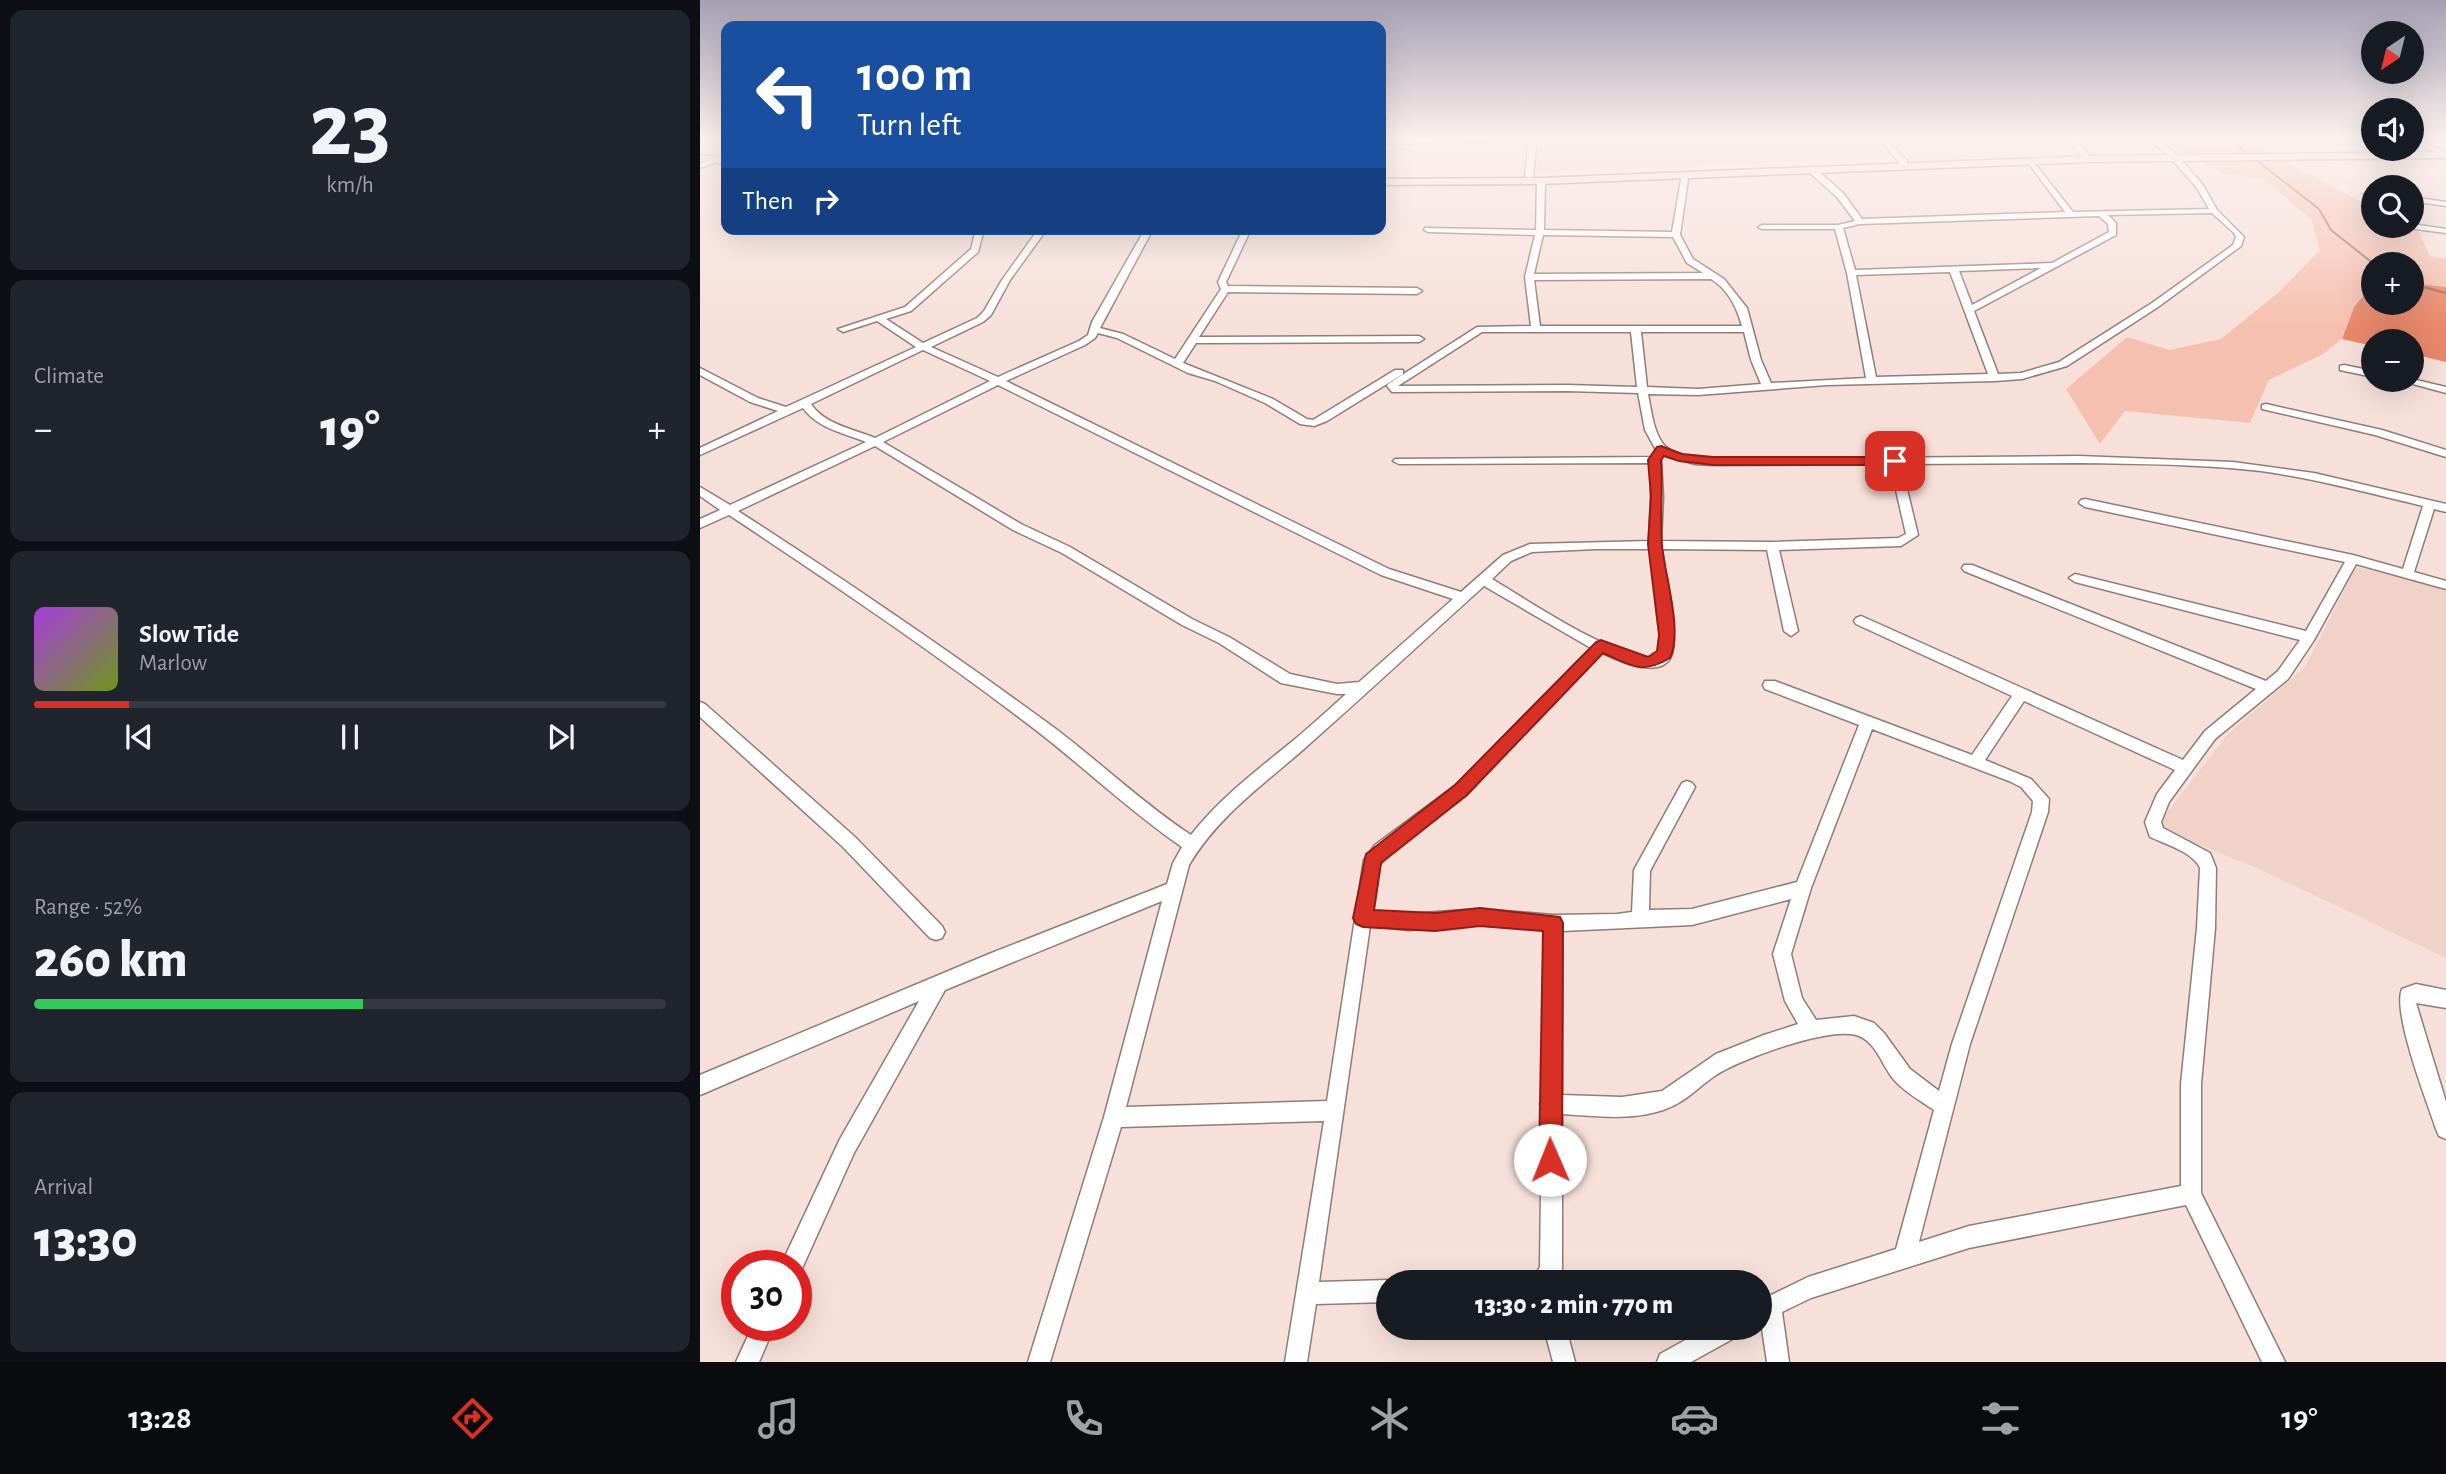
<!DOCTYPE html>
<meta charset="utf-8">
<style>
body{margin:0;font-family:"Alegreya Sans",sans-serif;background:#20242c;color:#f1f3f6;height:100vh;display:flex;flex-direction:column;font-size:26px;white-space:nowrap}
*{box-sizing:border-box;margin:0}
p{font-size:23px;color:#9ea1a6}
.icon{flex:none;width:38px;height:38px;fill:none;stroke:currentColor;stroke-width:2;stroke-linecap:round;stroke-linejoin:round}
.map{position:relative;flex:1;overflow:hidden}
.details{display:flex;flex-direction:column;gap:10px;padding:10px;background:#0d0f14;width:700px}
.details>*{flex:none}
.banner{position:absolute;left:21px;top:21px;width:665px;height:214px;border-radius:14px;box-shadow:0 7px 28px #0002;background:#1a4fa0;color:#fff;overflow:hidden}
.needle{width:46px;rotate:215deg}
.buttons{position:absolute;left:1661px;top:21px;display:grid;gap:14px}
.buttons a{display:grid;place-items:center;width:63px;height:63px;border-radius:50%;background:#171b24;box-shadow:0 7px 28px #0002;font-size:35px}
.speed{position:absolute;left:21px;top:1250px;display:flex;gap:14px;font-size:35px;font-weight:700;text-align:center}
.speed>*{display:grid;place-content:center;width:91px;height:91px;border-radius:50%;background:#171b24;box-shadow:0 7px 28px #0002;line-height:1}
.speed .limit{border:10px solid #d22;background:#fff;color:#111}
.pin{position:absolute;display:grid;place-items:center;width:60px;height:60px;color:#fff;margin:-30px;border-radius:14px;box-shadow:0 4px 10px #0006}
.me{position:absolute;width:77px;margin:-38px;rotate:359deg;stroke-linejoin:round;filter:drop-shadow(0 0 5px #0008)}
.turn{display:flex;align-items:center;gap:24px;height:147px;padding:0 21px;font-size:32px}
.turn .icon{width:91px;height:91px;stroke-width:2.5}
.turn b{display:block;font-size:49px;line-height:60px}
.then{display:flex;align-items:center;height:66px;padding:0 21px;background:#0003;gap:14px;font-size:26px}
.big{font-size:52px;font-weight:800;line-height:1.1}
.details .card{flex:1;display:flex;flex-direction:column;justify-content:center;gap:10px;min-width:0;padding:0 24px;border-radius:14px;background:#20242c}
.details .dial{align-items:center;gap:0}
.dial b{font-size:91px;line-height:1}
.song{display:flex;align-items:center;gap:21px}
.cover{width:84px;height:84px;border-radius:10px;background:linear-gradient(135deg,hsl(280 70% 55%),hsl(80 70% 35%))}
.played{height:7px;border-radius:4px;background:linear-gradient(90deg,#d93025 15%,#363941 15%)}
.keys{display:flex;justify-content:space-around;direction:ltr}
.heat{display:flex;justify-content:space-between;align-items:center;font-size:38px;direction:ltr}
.charge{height:10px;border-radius:5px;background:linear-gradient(90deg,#34c759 52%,#363941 0)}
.trip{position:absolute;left:676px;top:1270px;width:396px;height:70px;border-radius:35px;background:#171b24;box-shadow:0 7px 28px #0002;font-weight:800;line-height:70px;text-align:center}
.tab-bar{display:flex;height:112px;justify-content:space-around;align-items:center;background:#090b0e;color:#9ea1a6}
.tab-bar .icon{width:49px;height:49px}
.tab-bar .on{color:#d93025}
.tab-bar b{font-size:32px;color:#f1f3f6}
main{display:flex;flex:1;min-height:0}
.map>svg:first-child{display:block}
.built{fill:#f1d2c8}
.green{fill:#f6c0b0}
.forest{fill:#e98769}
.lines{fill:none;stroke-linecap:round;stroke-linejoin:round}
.stream-far1{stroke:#ae6751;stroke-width:2}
.stream{stroke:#ae6751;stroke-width:2.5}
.street-casing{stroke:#917c76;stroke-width:3}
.secondary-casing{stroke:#917c76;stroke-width:3}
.street{fill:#fff;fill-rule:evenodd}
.secondary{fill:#fbe3dc;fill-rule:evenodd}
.route{fill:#d93025;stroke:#8d1f18;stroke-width:2}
</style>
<main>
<section class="details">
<div class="card dial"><b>23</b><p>km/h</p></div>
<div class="card"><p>Climate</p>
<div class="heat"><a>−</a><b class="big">19°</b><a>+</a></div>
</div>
<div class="card">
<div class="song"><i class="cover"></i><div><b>Slow Tide</b><p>Marlow</p></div></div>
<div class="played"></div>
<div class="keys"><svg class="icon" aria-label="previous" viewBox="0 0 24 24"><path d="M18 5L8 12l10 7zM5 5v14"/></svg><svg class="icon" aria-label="pause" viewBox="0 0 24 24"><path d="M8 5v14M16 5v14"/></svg><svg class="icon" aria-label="next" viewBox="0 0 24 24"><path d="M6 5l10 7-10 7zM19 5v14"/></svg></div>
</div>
<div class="card"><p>Range · 52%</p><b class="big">260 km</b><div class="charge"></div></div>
<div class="card"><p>Arrival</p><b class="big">13:30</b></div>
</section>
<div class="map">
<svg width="1746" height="1362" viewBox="0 0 1746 1362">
<rect width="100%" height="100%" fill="#f7e0d9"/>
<path class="built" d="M840,138h335l14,20 -351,14z
M1656,567l90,21v370l-187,-89 -99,-40 6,-15 61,-79 78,-68z"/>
<path class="green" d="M1458,138h90l-1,3 126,67v18l42,-2 15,32 16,3v28l-34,-2v-21h-39v25l-5,1 -14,17 -12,32 -19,15 -54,26 -19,43 -125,-12 -25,33 -34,-55 61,-52 42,13 52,-11 58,-47 41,-42 -9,-31 -49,-41 -39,-4z"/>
<path class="forest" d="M1720,284l26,3v75l-34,-8v-13h-39v5l-31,-7 12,-32 14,-17 5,-1v14h39v-18z"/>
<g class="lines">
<path class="stream-far1" d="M1528,138l91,71 12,21 43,34"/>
<path class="stream" d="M1712,284l34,9"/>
<g class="street-casing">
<path id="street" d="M784,138l3,4 -106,2v-4z
M829,138h8l-4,38 -4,2 -4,-2z
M1179,138h6l22,23v4h-6z
M1365,138h7l16,15v4h-6z
M1447,138h8l19,14 29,33 14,25 27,27 -3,9 -83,61 -91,59 -45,13 -27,2 -168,4 -129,10 -50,-1c3,15 5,34 13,47 11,20 58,18 78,18l340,-3 154,6 81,11 132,31v8l-12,-3 -20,63 32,9v8l-90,-25 -42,76 -26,39 -73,60 -46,63 -8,20 2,6 47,25 6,15 -1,60 -14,156v109l84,169h-23l-76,-157 -217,43 -158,50 -29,14 7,50h-22l-6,-40 -2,1v-22l49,-24 88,-28 38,-139c-13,-9 -28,-17 -39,-29 -12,-13 -18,-38 -36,-45 -27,-11 -118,23 -143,39 -18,12 -31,28 -53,35 -32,11 -68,6 -101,4v157l-6,12h-25l9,-16 2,-158 -2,-5 2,-5 2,-169 -64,-5 -72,5 -38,-4 -51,356 69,-2 6,3h-6v19l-72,2 -9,58h-22l39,-241 -203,6 -71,235h-22l76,-245 58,-216 -217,89 -91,163 -54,120 -4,1v-9h-15l59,-126 79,-138 -219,94v-20l289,-121 178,-70 6,-21 9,-16c-51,-35 -96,-78 -145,-116 -99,-76 -204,-147 -308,-216l-29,13v-9l20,-9 -20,-14v-9l30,18 136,-63c-22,-9 -49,-14 -63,-34l-103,47v-7l78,-37 -28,-9 -50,-27v-7l58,30 28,9 130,-60 -39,-26 -34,11 -5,-3 67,-22 66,-58 5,-20h8l-6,23 -67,59 -25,8 37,24 54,-25 7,-7 18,-31 35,-49h6l1,2 -34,47 -19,35 -8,7 -52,25 67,30 81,-36 9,-6 4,-13 53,-93h8l-53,99 23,6 52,25 46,-70 -3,-7 25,-53h8l-25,53 2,4 189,2 5,3 -5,3 -189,-2 -29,45 220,-1 5,3 -5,3 -223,1 -13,20 90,36 34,20 6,1 82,-50h8v4l-76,47 -13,5 -14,-2 -35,-21 -50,-22 -27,-8 -71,-35 -19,-5 -3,5 -10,7 -79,36 383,188 72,23 42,-37 27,-11 119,-3 2,-44 -1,-34 -251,1 -6,-3 2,-2 256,-2 5,-7 -11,-20 -7,-37 -71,-2 -175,1 -5,-6 1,-2 89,-57 54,-1 -6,-49 10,-42 -107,-3 -4,-2 1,-2 111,2 1,-49 4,-2 4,2 -1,49 128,2 10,-58 7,-2 -9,63 13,24 31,20 23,29 14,52 10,23 95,-5 -19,-105 -12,-44h-73l-4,-2 4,-2h76l17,-4 -18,-24 -28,-25v-4h6l28,25 19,26 203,-7 -38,-51 4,-2 42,53 136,-3 -12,-21 -28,-32zM1512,213l22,20 2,4 -3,8 -81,58 -93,59 -38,11 -23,1 -24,-63 142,-76v-12l-8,-8zM1399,216l9,8 1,8 -57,31 -197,7 -12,-42 17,-4zM843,235l130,2 14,26 16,10 -169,1zM1341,268l-69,37 -13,-34zM1250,272l38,102 -112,3 -20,-102zM1011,279c17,10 26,29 31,47h-202l-6,-46zM782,332h149l6,55 -70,-2 -169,1zM941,332h103l7,28 10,24 -63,5 -51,-2zM223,350l67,31 -115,57c-22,-9 -51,-14 -64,-34zM298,385l383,190 72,24 -94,83 -22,2 -47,-10 -61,-37 -37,-18 -122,-72 -49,-23 -138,-82zM175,446l138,84 49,23 120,72 37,18 62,40 56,11h9c-17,15 -34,31 -52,46 -37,30 -74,58 -103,95 -52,-34 -96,-78 -146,-114 -100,-73 -203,-143 -307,-210zM963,455l32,9 21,1 174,-1 16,70 -8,4 -126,4 -111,-1 2,-44 -2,-37zM1379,463c60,1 122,1 182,8 55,8 109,22 162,35l-20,63 -50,-14 -268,-56 -4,1 -2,3 6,4 260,55 -39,69 -231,-57 -6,4 6,4 225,58 -22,31 -12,10 -294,-116h-8l-2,3 2,3 292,118 -51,42 -22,29 -322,-144 -5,2 -2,3 2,3 156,72 -40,59 -197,-74h-10l-2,4 2,4 94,36 -62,157 -105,27 -43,1 1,-39 45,-84 -3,-4 -5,-2 -5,2 -48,87 -2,42 -15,2 -64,1 -73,-6 -72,5 -36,-3 6,-44 9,-12 79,-60 136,-142c17,8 61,28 70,1 4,-14 0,-31 -2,-44 -3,-20 -5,-40 -8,-61l105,1 17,81 7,5 7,-5 -19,-81 122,-4 17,-11 -17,-71zM896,549h54l10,86 -2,17 -7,6c-48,-6 -117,-54 -159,-79l19,-18 21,-9zM784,586l107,62 -135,137 -81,60 -11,15 -37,241 -201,6 63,-242c29,-49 74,-80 116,-117 60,-53 119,-108 179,-162zM1324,701l151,69 -18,24 -12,28 5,15c15,7 43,15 50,31l-3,60 -16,156v102l-212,40 -50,16 51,-198 78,-232 1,-13 -18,-20 -46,-19zM1172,729l137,52 12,6 12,14 -1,11 -80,232 -13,47 -29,-22 -26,-36 -10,-10 -20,-7 -38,4 -14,-22 -11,-44 20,-66zM1091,899l-18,55 12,47 13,23 -34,11 -48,19 -54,37 -40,6 -60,-2v-164l130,-6z
M1712,138h4l30,15v5l-34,-17z
M16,158l7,2 -23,8v-4z
M1667,192l6,1v4l-9,-1 -1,-2z
M1712,197l34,5v4l-34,-5z
M1712,224l34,5v4l-38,-5 -1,-2h5z
M1644,365l29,6v6l-33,-7v-4z
M1712,379l34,8v6l-48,-13z
M1566,404l116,26 64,20v7l-71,-22 -113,-26v-4z
M0,702l5,2 150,133 87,89 3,6 -3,6 -6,2 -6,-2 -87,-91 -143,-130z
M1716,984l30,6v18l-30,-5 30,99v37l-7,-3 -3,-7c-9,-27 -44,-117 -34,-140z
M53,1325h22l-16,37h-23z
M844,1328h22l9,34h-22z
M1007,1328h34l-3,8 -47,26h-34l3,-8z"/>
</g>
<g class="secondary-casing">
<path id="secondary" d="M1746,152v6l-359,4 -546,22 -160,1v-6l160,-1 546,-22z
M0,155l26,3v6l-26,-3z"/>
</g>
<use href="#street" class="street"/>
<use href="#secondary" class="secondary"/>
</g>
<linearGradient id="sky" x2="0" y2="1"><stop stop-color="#a59fb2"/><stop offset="0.42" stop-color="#fbf1ee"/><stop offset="1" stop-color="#fbf1ee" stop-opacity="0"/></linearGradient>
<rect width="1746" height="328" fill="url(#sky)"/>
<path class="route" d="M961,446l21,8 31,3h182l6,4 -6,4h-182l-34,-4 -15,-5 -3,4c2,29 -1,59 1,86 3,30 21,86 8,112 -29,17 -38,8 -67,-5l-136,142 -86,68 -7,47 61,3 45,-5 80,9 3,6 -1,237 -3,8 -9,3 -8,-3 -3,-8 4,-229 -63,-5 -45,5 -72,-4 -7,-3 -3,-6 13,-64 89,-69 141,-143 5,-2 47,17 9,-6 2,-16 -11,-91 3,-48 -3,-36 9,-13z"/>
</svg>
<div class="buttons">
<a><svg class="needle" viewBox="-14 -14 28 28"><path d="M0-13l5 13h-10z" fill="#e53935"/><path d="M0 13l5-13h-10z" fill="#9ea1a6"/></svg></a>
<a><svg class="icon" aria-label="sound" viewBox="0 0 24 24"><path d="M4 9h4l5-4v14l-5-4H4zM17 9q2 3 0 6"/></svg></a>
<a><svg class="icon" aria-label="search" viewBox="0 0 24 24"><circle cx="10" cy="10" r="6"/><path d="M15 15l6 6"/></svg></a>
<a>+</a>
<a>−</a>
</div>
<div class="speed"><div class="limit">30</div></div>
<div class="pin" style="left:1195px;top:461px;background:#d93025"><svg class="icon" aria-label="arrive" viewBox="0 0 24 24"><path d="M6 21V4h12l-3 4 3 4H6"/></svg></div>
<svg class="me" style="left:850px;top:1160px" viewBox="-20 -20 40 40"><circle r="19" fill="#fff"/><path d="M0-13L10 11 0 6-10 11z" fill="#d93025"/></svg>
<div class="trip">13:30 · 2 min · 770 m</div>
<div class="banner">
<div class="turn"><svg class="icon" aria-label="left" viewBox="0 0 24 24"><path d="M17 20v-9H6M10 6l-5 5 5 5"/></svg><div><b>100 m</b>Turn left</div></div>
<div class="then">Then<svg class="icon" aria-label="right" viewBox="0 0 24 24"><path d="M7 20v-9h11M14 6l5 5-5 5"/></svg></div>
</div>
</div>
</main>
<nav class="tab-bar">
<b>13:28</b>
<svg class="icon on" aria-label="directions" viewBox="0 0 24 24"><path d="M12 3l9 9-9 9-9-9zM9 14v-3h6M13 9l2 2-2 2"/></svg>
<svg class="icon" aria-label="music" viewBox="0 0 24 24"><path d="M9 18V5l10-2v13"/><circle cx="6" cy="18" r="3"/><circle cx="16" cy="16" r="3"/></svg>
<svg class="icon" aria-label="phone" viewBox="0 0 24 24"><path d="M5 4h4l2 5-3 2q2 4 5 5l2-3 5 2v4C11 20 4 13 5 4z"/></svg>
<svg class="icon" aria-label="climate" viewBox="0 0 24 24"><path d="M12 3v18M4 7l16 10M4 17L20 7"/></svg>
<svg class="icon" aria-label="car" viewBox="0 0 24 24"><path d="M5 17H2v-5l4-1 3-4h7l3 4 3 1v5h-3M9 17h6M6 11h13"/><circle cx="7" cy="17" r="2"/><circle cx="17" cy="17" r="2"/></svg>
<svg class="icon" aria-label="filters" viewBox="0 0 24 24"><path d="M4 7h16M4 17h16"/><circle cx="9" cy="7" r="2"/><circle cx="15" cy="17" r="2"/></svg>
<b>19°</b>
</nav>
